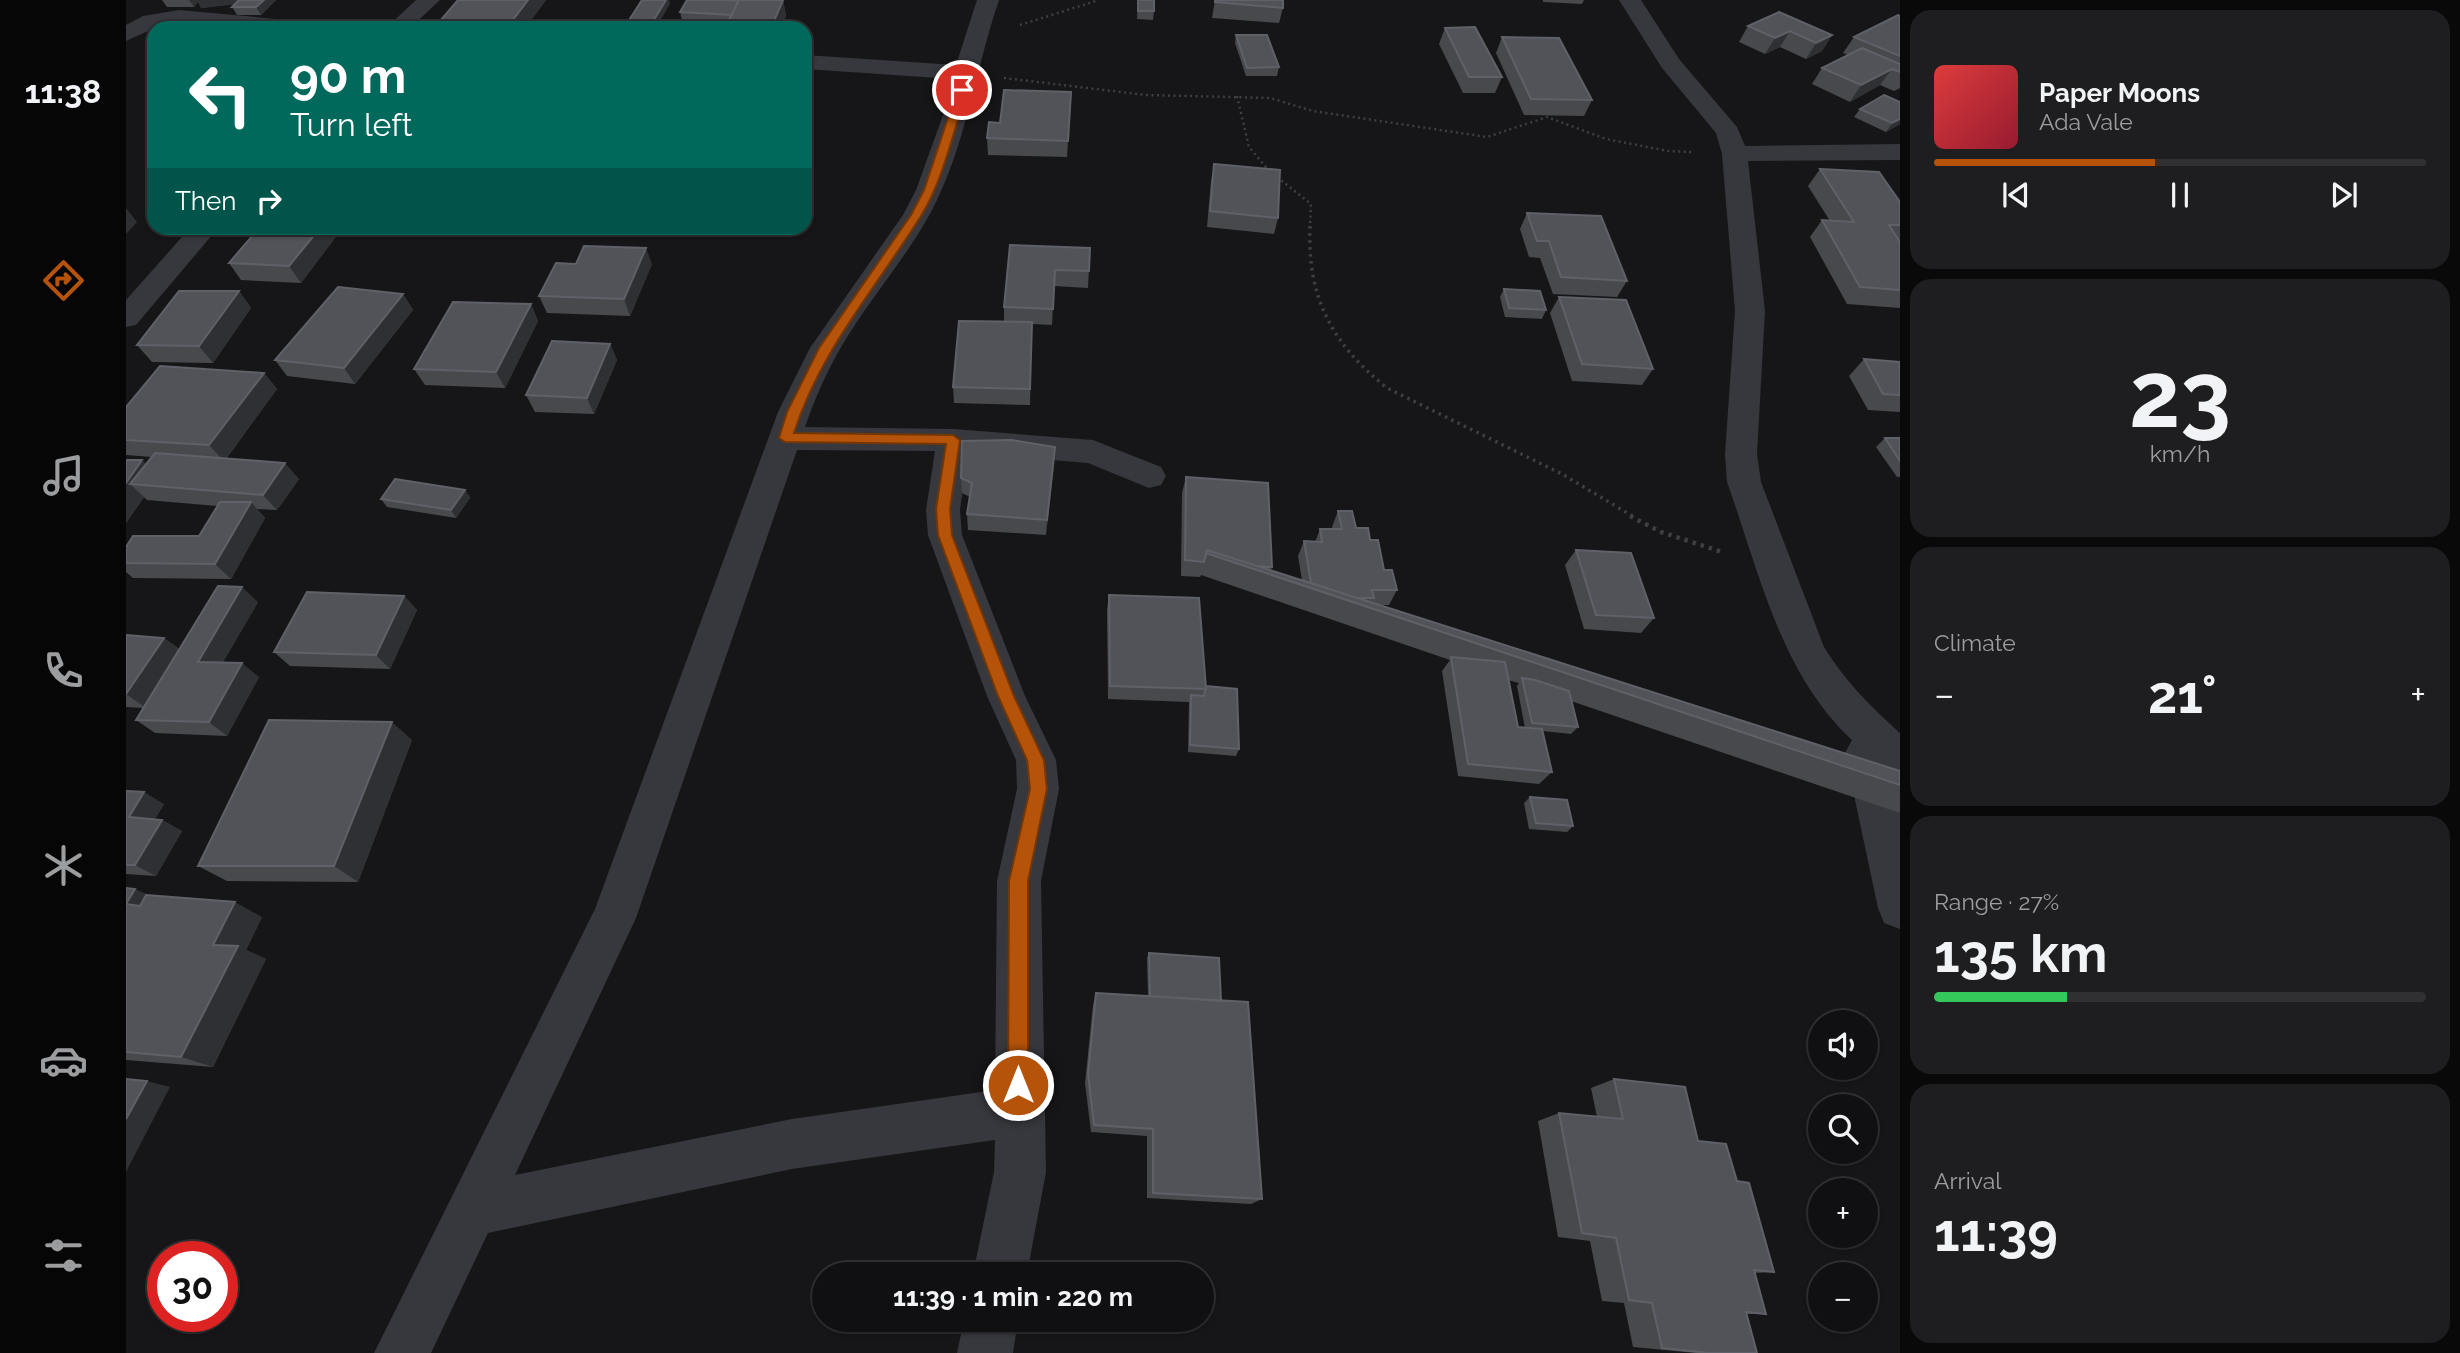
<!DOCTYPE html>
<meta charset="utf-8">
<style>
body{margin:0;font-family:Raleway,sans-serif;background:#1e1e20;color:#f1f3f6;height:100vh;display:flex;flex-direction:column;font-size:26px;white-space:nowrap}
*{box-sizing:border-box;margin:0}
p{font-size:23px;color:#9c9d9f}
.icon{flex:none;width:38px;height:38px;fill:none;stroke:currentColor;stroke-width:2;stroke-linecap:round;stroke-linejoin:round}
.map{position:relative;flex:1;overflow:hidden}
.drawer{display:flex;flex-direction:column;gap:10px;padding:10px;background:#09090a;width:560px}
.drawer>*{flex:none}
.banner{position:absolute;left:21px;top:21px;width:665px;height:214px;border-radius:21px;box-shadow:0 2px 5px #0004,0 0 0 2px #303032;background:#00695c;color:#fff;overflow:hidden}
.buttons{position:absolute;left:1682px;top:1010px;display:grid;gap:14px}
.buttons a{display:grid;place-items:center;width:70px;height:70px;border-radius:50%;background:#101012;box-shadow:0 2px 5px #0004,0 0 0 2px #303032;font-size:35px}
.speed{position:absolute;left:21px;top:1241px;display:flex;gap:14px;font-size:35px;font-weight:700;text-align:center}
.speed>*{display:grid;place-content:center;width:91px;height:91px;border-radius:50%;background:#101012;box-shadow:0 2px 5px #0004,0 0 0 2px #303032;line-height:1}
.speed .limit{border:10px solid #d22;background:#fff;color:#111}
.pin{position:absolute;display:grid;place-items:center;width:60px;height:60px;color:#fff;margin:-30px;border:4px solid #fff;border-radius:50%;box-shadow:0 2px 7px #0007}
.me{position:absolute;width:77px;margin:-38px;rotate:0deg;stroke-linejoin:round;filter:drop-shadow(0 0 5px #0008)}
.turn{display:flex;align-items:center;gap:24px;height:147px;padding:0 28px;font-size:32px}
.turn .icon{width:91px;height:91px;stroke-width:2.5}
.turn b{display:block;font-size:49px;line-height:60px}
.then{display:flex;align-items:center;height:66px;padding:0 28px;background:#0003;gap:14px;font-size:26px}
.big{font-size:52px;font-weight:700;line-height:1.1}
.drawer .tile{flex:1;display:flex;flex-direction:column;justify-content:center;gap:10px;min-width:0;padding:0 24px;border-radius:21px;background:#1e1e20}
.drawer .dial{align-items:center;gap:0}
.dial b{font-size:91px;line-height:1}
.song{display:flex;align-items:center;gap:21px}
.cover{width:84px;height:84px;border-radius:10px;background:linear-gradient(135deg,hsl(0 70% 55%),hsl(350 70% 35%))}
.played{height:7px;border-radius:4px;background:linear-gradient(90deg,#b45309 45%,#303032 45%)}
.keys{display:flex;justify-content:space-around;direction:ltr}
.heat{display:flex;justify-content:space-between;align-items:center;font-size:38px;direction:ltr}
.charge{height:10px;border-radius:5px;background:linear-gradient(90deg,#34c759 27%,#303032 0)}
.trip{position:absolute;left:686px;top:1262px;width:402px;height:70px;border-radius:35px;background:#101012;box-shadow:0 2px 5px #0004,0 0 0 2px #303032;font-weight:700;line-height:70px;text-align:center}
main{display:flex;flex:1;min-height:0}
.tab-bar{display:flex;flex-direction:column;width:126px;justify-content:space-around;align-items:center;background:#060607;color:#9c9d9f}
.tab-bar .icon{width:49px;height:49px}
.tab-bar .active{color:#b45309}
.tab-bar b{font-size:32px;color:#f1f3f6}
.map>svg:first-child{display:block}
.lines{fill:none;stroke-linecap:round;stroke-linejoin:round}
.path-far2{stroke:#3d3f44;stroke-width:2.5;stroke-dasharray:2 3.5;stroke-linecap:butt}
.path-far1{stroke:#3d3f44;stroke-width:3.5;stroke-dasharray:2.5 4.5;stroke-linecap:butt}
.path{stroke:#3d3f44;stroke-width:4.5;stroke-dasharray:3.5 5;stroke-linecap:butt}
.minor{fill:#37383d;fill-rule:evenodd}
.wall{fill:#47494d;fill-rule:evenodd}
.shaded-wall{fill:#2f3033}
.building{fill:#525359;stroke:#5f6168;stroke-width:2}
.route{fill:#b45309;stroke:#753606;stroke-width:2}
</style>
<main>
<nav class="tab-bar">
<b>11:38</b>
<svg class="icon active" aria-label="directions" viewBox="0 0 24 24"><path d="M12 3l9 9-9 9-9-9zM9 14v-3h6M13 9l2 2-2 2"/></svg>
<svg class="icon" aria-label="music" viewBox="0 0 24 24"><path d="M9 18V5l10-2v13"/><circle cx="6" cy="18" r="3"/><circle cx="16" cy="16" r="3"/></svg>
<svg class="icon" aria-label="phone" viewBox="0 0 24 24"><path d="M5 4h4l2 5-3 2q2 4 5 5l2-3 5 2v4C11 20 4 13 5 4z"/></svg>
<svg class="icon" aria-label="climate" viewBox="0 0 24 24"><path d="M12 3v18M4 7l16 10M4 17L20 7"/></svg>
<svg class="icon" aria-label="car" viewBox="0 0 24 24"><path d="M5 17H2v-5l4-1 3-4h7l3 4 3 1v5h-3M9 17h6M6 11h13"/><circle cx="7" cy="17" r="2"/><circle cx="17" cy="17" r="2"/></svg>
<svg class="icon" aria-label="filters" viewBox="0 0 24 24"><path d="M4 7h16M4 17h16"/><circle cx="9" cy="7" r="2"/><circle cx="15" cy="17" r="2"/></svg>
</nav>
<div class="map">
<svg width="1774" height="1353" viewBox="0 0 1774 1353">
<rect width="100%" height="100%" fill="#161618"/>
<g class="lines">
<path class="path-far2" d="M894,25l79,-25
M878,78l142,17 124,3 43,13 174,26 60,-20 59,22 62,12 24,1
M1111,96l12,51 21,25
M1151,177l34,27 -1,24"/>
<path class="path-far1" d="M1184,226c-3,72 22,118 77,162l175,86 72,43"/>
<path class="path" d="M1504,516l31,16 61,20"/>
<path class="minor" d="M290,0h24l-30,28h-24z
M851,0h22c-24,70 -33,146 -68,212 -26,48 -64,90 -91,137 -14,24 -26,52 -35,78l148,2 140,11 68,27 5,9 -5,9 -12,3 -61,-25 -120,-10 -8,57 2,25 63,161 31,64 3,29 -18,92 5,291 -19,102h-54l21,-102 1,-32 -203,29 -304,64 -57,120h-57l221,-444 183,-497 32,-64 93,-133 13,-25 30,-83 7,-28 -148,-10v-14l151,10zM671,450l138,1 -9,59 2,25 59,161 29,64 1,29 -20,92 -2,209 -203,29 -277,56 121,-257z
M1493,0h22l38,59 58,68 8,19 155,-2v16l-152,1 17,150 -8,143 4,28 63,165c20,33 47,60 76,86v43l-10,-4 10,43v114l-16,-6 -6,-15 -33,-155 7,-13c-72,-67 -93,-169 -125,-258l-2,-28 10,-143 -13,-157 -6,-21 -54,-65z
M53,10l119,11 8,2 3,5h-82l-48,-4 -22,3 -31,14v-16l17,-9z
M64,228h28l-82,97 -10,2v-27z
M838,1320h54l-5,33h-56z"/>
</g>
<path class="wall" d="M36,0h114l-15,15h-24l-5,-8 2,-3 -33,4 -3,-6 -4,5h-27z
M420,0l-21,28h-83l-3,-6z
M657,0l3,16 -58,6 -46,-2 -2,-8 58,-11z
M1012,0l16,11 -1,9 -16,-1z
M1089,0l68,8 -4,15 -67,-5z
M1417,0h41l-2,4 -39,-2z
M1774,16v72l-6,3 -14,-6 -30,17 -38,-18 10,-16 26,-13 -5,-2 11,-16z
M1622,26l84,9 -10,16 -16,8 -26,-12 -15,7 -26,-12z
M1319,28l57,49 -7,16h-32l-24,-49z
M1110,35l43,32 -2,9h-31l-11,-33z
M1376,37l90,63 -8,16 -60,-1 -28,-62z
M945,92l-4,65 -79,-2 -1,-17 13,-15z
M1734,109l40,15 -14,8 -32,-15z
M1088,164l64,54 -4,16 -67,-7 4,-46z
M1694,169l80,56v83l-53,-4 -37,-67 12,-17 8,1 -22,-35z
M1401,213l100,68 -10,16 -64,-3 -13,-36 -11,-1 -9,-28z
M194,228h15l3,6 -37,49 -60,-3 -12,-17z
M884,245l80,3 -2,40 -34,-2 -2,39 -20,-1 -2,81 -76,-2 -1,-16 51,-66v-14z
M526,264l-22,52 -83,-3 -8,-17z
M1378,289l42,21 -4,9 -37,-2 -5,-20z
M113,291l12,17 -38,55 -61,-1 -15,-17z
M277,294l10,16 -58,74 -68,-8 -12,-16z
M1433,297l94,72 -11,16 -70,-4 -22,-68z
M405,304l7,17 -33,67 -80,-3 -11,-16z
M484,344l7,16 -23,54 -59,-2 -9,-17z
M1738,359l36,3v50l-32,-2 -19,-34z
M138,373l13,16 -51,70 73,20 -22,31 -20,-1 8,9 -34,61 -98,-1 -7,-6v-25l73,-11 18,-30 -70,-6 -3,-3 -18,26v-63l20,4 6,-7 -26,-2v-48z
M1759,438h15v39h-3l-21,-30z
M928,463l-8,72 -78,-5 -1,-16 3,-17 -8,-4 -1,-15z
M1060,477l86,90 -1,3 31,10 -4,-24 6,-15 11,1 5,-13h13l-1,-2 6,-16 32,29 14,30 13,20 -8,15h-9l520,166v42l-329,-112 7,26 -7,7 -28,-3 9,41 -13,12 -81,-8 -16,-105 8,-11 -249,-85 -1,2 -19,-1 1,-83zM1382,680l11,3 -2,3 8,42 -7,-1z
M339,490l5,8 -14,20 -69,-11 -6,-8z
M1450,550l78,68 -13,15 -57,-4 -19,-64z
M983,595l97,91 33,63 -3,7 -48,-4 1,-50 -81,-3 -1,-89z
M278,596l13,14 -27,59 -100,-3 -16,-14z
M132,602l-35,60 36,15 -32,59 -72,-3 -19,-13 7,-12 -17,-1v-72l38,3 15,11z
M286,740l-54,142 -131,-1 -29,-15z
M0,791l38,13 -9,15 7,1 20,11 -26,45 -30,-2z
M1404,797l43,29 -6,6 -38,-3 -5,-26z
M0,888l20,6 -6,12 122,11 -16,33 20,9 -53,108 -87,-7z
M1023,953l72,48 41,198 -11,5 -104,-6v-62l-56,-4 -6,-49 8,-78 3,-12 52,3 -1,-38z
M1488,1079l84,62 39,40 37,91 -19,1 11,41h-19l10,39h-61l-63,-6 -9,-44 -22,-2 -12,-60 -32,-4 -20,-116 21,-8 38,4 -6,-29z"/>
<path class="shaded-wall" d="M63,0h54l-2,4 -40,4 -3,-6 -4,5z
M138,0h12l-15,15 -5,-8z
M402,0h18l-21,28h-15l-1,-3z
M540,0h3l1,4 -14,24h-7z
M657,0l3,16 -5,12h-10z
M1664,31l-10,16 -15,7 10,-16z
M1706,35l-10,16 -16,8 10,-16z
M1766,69l-12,16 -30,17 11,-17z
M1774,119v5l-14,8 6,-9z
M0,208l11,14 -11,12z
M194,228h15l3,6 -37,49 -12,-17z
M520,248l6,16 -22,52 -6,-17z
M113,291l12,17 -38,55 -14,-17z
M277,294l10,16 -58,74 -11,-16z
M405,304l7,17 -33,67 -9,-16z
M484,344l7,16 -23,54 -7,-16z
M138,373l13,16 -53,72 -15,-16z
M929,447l-1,16 -8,72 1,-15z
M16,460l17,16 -29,8 14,13 -18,26v-40z
M159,463l14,16 -22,31 -14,-15z
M339,490l5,8 -14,20 -5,-8z
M125,502l14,16 -34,61 -16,-15z
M116,587l16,15 -43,74 -17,-14z
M278,596l13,14 -27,59 -14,-14z
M38,638l18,14 -36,56 -20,-14z
M116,663l17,14 -32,59 -18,-14z
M266,722l20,18 -54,142 -24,-16z
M18,792l20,12 -15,25 -20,-12z
M36,820l20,11 -26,45 -21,-11z
M9,889l11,5 -20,34v-24z
M109,902l27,15 -16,33 20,9 -53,108 -32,-10 32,-112z
M21,1081l23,6 -44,85v-53z"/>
<path class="building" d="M113,0h25l-8,7h-24z
M332,0h70l-19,25 -70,-3z
M516,0h24l-17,28h-25z
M561,0h37l14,1 -6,14 -52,-3z
M613,0h44l-12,28h-46z
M1012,0h16v11h-16z
M1089,0h68v8l-68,-6z
M1653,12l53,23 -16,8 -26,-12 -15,7 -27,-12z
M1772,15l2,1v40l-46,-19z
M1349,27l27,50h-33l-24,-49z
M1110,35h31l12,32 -32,1z
M1376,37l57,1 33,62 -61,-1z
M1736,48l38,16v8l-8,-3 -31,16 -39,-17z
M878,90l67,2 -3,49 -81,-3 2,-16 11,1z
M1758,95l16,7v17l-8,4 -32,-14z
M1088,164l66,6 -2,48 -68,-7z
M1694,169l59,3 21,30v23h-11l11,17v48l-40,-3 -38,-67 32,2z
M1401,213l74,3 26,65 -66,-4 -12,-36h-12z
M133,228h61l-31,38 -60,-3z
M884,245l80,3 -1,23 -34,-1 -2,39 -49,-2z
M458,246l62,2 -22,51 -85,-3 17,-33 20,1z
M212,287l65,7 -59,74 -69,-8z
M1378,289l36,2 6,19 -37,-2z
M53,291h60l-40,55 -62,-1z
M1433,297l67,3 27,69 -71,-5z
M327,302l78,2 -35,68 -82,-3z
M833,321l73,1 -2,67 -77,-2z
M426,341l58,3 -23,54 -61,-3z
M1738,359l36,3v33l-17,-1z
M34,366l104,7 -55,72 -83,-5v-33z
M1759,438h15v23z
M885,440l44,7 -8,73 -80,-6 5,-31 -11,-5 1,-37z
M29,453l130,10 -22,32 -133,-11z
M0,460h16l-16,23z
M1060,477l82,6 4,84 -15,-1 -50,-16 -3,12 -19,-2z
M269,479l70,11 -14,20 -70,-11z
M94,502h31l-36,62 -89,-1v-16l7,-11h66z
M1212,511h14l4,17h12l2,12h8l6,30h8l5,20h-25l2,8h-17l-46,-15 -7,-42 18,1 -2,-13h22z
M1081,550l693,221v14l-694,-232z
M1450,550l55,3 23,65 -58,-3z
M92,586l24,1 -44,75 44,1 -33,59 -73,-2z
M181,592l97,4 -28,59 -102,-3z
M983,595l90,3 7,91 -96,-3z
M0,635l38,3 -38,56z
M1325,657l54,5 13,65 24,2 10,43 -84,-8z
M1396,678l13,2 34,11 9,36 -46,-4z
M1080,686l31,3 2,60 -49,-4 1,-50 13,1z
M143,720l123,2 -58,144h-136z
M0,791l18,1 -15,25 33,3 -27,45h-9z
M1404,797l37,3 6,26 -37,-3z
M0,888l9,1 -9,15z
M20,895l89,7 -22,43 25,1 -57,111 -55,-5v-148l14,2z
M1023,953l70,5 2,43 -71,-5z
M970,993l152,9 14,197 -109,-6v-64l-59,-4 -6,-51z
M0,1079l21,2 -21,38z
M1488,1079l71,8 13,54 28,3 11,37 12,2 25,89 -20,-2 12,44 -20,-2 11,41h-48l-47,-5 -10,-45 -23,-3 -13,-62 -34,-5 -23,-120 64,6z"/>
<path class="route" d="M832,88l9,2c-14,42 -23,89 -46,126 -45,72 -101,135 -127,217l159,2 7,5 -10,69 2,26 62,161 30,64 3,29 -19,92v204l-3,7 -7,3 -7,-3 -3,-7 1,-204 21,-92 -3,-29 -29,-64 -60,-161 -2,-26 10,-65 -161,-2 -6,-4 8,-26 32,-64 92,-133 13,-25z"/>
</svg>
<div class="buttons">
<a><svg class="icon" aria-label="sound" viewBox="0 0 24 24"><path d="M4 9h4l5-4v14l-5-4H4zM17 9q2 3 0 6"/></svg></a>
<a><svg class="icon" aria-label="search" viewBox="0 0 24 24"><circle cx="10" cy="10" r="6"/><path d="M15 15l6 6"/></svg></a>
<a>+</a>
<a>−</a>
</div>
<div class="speed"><div class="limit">30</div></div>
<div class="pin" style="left:836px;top:90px;background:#d93025"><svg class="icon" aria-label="arrive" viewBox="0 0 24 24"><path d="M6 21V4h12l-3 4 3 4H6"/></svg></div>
<svg class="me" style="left:892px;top:1085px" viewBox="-20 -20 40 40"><circle r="17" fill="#b45309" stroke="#fff" stroke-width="3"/><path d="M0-11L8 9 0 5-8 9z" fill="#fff"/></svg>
<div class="trip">11:39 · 1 min · 220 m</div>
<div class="banner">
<div class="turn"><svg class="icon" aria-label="left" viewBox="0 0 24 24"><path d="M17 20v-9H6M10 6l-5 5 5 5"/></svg><div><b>90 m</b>Turn left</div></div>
<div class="then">Then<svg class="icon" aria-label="right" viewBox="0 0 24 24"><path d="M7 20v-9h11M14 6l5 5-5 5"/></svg></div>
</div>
</div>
<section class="drawer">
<div class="tile">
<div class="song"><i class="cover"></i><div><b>Paper Moons</b><p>Ada Vale</p></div></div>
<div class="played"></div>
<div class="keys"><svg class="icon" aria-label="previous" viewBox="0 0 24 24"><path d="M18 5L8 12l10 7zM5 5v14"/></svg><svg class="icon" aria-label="pause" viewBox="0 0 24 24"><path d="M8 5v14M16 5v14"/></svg><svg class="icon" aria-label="next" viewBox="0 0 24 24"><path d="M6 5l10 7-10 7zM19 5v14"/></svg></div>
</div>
<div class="tile dial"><b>23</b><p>km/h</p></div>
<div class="tile"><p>Climate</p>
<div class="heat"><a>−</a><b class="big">21°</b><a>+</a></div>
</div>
<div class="tile"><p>Range · 27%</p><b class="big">135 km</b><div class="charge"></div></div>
<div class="tile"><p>Arrival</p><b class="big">11:39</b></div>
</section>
</main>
